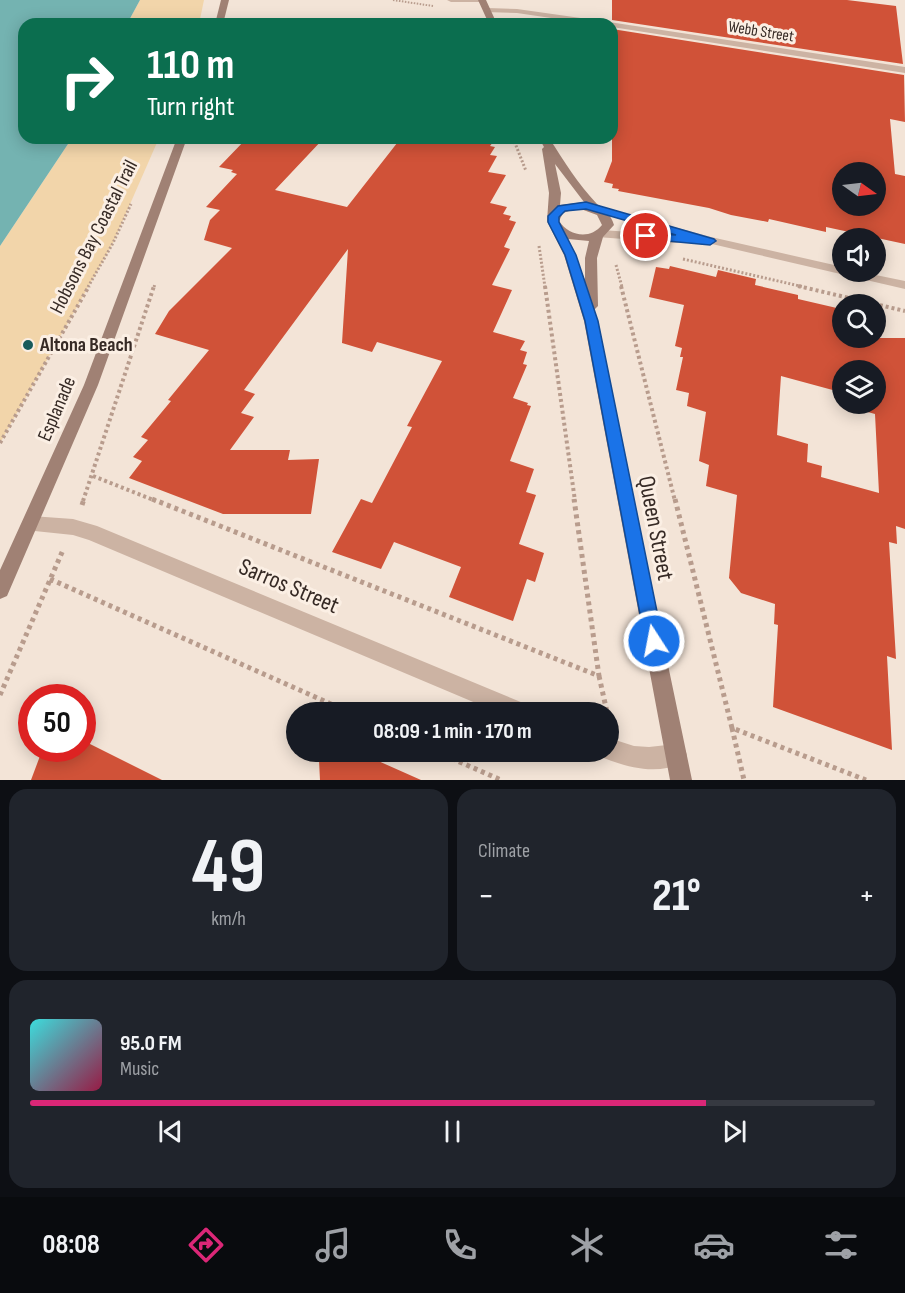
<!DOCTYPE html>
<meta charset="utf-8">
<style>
body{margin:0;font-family:"Sofia Sans Condensed",sans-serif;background:#20242c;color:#f1f3f6;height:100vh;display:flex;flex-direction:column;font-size:22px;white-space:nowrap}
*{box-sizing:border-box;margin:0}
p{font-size:20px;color:#9ea1a6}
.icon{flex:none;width:33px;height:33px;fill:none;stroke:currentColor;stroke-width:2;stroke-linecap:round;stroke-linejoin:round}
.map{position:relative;height:780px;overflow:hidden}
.panel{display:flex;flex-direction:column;gap:9px;padding:9px;background:#0d0f14;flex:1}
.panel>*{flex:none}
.banner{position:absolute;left:18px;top:18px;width:600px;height:126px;border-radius:18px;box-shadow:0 3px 15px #0003;background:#0b6e4f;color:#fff;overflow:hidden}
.needle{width:39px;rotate:104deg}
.controls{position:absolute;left:832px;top:162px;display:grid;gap:12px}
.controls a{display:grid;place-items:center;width:54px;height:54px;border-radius:50%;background:#171b24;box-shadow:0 3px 15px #0003;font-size:30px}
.speed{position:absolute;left:18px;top:684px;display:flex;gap:12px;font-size:30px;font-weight:700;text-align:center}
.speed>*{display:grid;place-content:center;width:78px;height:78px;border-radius:50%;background:#171b24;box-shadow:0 3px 15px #0003;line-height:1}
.speed .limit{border:9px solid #d22;background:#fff;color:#111}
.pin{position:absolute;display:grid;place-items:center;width:51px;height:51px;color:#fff;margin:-26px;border:3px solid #fff;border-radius:50%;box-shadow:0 2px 6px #0007}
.me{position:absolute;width:66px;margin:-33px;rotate:349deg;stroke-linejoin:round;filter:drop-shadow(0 0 4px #0008)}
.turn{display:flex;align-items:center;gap:21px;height:126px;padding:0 30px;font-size:27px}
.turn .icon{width:78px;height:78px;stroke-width:2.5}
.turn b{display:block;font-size:42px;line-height:51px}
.big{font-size:45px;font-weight:700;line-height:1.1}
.panel .card{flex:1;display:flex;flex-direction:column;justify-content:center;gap:9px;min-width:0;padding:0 21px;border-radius:18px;background:#20242c}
.panel .dial{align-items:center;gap:0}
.dial b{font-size:78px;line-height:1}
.song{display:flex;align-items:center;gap:18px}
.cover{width:72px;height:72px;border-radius:9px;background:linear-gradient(135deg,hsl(180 70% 55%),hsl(340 70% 35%))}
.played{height:6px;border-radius:3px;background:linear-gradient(90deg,#db2777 80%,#363941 80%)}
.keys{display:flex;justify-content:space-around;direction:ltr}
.heat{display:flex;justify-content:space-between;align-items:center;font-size:33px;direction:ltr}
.panel .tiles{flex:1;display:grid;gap:9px;grid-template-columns:1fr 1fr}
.card:last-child{grid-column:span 2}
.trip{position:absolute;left:286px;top:702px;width:333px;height:60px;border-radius:30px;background:#171b24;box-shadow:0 3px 15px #0003;font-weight:700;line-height:60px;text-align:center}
.tab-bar{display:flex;height:96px;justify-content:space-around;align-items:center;background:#090b0e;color:#9ea1a6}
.tab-bar .icon{width:42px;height:42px}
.tab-bar .active{color:#db2777}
.tab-bar b{font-size:27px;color:#f1f3f6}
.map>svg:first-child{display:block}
.sand{fill:#f2d5aa}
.water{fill:#74b3b1}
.building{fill:#d05238;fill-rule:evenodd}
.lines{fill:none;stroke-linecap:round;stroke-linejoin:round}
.path-far3{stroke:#b89c8d;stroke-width:2;stroke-dasharray:1.5 1.5;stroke-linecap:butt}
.path-far2{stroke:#b89c8d;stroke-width:3;stroke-dasharray:2 2;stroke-linecap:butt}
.path-far1{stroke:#b89c8d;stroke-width:4;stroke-dasharray:3 3;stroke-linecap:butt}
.path{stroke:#b89c8d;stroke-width:5;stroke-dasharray:4 4;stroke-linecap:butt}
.street{fill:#ccb3a3;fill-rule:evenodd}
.secondary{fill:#a08174;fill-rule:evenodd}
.route{fill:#1a73e8;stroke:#114b97;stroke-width:1.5}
.poi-dot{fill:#185b5b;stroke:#fbefe4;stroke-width:2}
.labels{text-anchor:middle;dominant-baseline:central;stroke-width:6;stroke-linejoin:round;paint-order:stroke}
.far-street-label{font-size:16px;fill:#362a25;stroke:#fbefe4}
.street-label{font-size:20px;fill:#362a25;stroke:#fbefe4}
.poi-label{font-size:20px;font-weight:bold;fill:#362a25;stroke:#fbefe4;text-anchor:start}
.near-street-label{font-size:24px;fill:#362a25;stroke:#fbefe4}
</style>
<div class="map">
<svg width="905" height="780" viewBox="0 0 905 780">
<rect width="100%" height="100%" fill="#f3e4d7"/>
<path class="sand" d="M140,0h64l-5,24h-72z
M72,138h87l-46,105 -113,200v-197z"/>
<path class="water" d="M0,0h140l-13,24h-103v114h48l-72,108z"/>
<path class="building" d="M612,0h235l49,6 7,58 -291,-44z
M612,29l292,46 1,47 -15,-3 5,55 10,2v68l-79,-17v5l-57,-13 -1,3 -37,-7 -22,-7 -91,-17 1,-2 -7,-1 1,-4 -9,-2 8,-21zM843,172h33v34h-33z
M247,138h77l-49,52 72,17 54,-69h72l20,4 -3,4 5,1 -5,8 7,1 -9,16 18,3 -16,28 17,4 -4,7 8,2 -2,4 7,2 -12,25 6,2 -18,36 20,5 -19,42 32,9 -5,9 7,2 -4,12 4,1 -14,33 15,5 -1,2 4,1 -21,55 24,8 -8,23 10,3 -17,49 25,9 -9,29 -8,-3 -14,42 -64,-24 12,-30 -67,-25 -13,27 -49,-17 29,-53 11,4 40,-76 -5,-1 35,-65 -65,-19 -5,10 -30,-9 6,-94 -104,141 11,4 -14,19 13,4 -24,33h60l-2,10 31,-1 -8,55h-88l-94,-36 13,-17 -9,-4 15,-17 -7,-3 30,-36 -3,-1 41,-50 -54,-16 14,-23 63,-63 -28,-8 6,-20 10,-10 -14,-3 31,-33 -6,-2 2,-2 -14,-3z
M670,266l46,11 2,-7 38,9 -1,6 43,10v4l43,10 2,29h62v191l-9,-3 1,18 -8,-2 7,117 -9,-3 5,94 -119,-43 5,-82 -4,-1 1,-20 -34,-11 -12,-15 8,-83 -31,-9 3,-21 -10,-4 7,-49 -19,-6 2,-13 -13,-3 7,-33h-3l2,-9 -7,-2 9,-41 -35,-8 7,-30 13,2zM843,370h33v34h-33zM781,376l59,16 -1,12 36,10 4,79 -58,-16 1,-11 -15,-4 1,-18 -31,-9z
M82,740l80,40h-131l12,-32h39z
M333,752h25l63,28h-101l-1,-20z"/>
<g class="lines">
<path class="path-far3" d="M393,0l40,6"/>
<path class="path-far2" d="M513,138l13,33
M539,246l6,41
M683,259l121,28
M616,265l6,22
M88,287l25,-44 18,-39
M154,287l1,-3"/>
<path class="path-far1" d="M545,286l30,215
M621,286l54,215
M798,286l107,25
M0,443l89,-157
M93,476l63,25
M83,501l71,-215"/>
<path class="path" d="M152,499l447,177 -25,-177
M675,499l57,229 134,52
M82,505l2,-6
M50,579l299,133
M599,676l8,36
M0,695l63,-145
M732,728l12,52
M437,752l64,28"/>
<path class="street" d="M447,0h37l-4,2h-29z
M487,8l30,1 92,13 296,45v6l-293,-46v-3h-20l-75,-11 -33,-1v-4z
M597,206l114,31 132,30v5h18l44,9v8l-223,-52 -1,5 -4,1 -80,-6 -2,-3 6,-4 75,5 -83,-24 -2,-2z
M31,516l42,3 24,7 431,179 4,7h-35l-408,-172 -16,-5 -48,-5 -3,-6 3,-6z
M609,738l25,8 15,1 27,-3 8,3 3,8 -3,8c-29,12 -55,5 -83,-6l-2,-5h10z"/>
<path class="secondary" d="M221,0h8l-6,24h-8z
M478,0h8l11,24h-8z
M177,138h10l-89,247 -91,211 -7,3v-29l84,-185z
M539,138h10c15,23 29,46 48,66 7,7 14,10 17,21l-11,12 -6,21 1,48 -4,4 98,470h-22l-86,-459 -20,-66 -17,-34 2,-28 -7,-44 2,-2zM555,164l29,38 -24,3 1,-12zM578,208l19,7 5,10c-12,15 -33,11 -43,-4l4,-8zM568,239l21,2 -4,17v22z"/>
</g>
<path class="route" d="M586,202l128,37 2,2 -6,4 -64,-6 -5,-3 1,-3 34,2 -90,-26 -21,2 -6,6v5l17,33 22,66 65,320 -3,6 -6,3 -7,-3 -2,-6 -60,-320 -20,-66 -17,-33v-6l10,-10z"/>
<circle class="poi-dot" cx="28" cy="345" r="6"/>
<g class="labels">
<g class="far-street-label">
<text transform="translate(761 32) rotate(9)">Webb Street</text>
</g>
<g class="street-label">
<text transform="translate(94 237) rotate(-63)">Hobsons Bay Coastal Trail</text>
<text transform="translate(57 409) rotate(-67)">Esplanade</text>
</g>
<g class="poi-label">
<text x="40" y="345">Altona Beach</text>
</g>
<g class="near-street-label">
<text transform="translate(656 528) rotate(79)">Queen Street</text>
<text transform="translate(289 586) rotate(23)">Sarros Street</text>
</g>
</g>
</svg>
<div class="controls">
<a><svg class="needle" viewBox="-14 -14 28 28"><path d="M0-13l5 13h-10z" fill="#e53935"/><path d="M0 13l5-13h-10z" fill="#9ea1a6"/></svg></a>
<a><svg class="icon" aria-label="sound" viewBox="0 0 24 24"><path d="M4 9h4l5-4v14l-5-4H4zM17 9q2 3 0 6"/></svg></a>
<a><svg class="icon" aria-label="search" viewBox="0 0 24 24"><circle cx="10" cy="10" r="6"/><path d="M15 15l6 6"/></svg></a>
<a><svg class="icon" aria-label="layers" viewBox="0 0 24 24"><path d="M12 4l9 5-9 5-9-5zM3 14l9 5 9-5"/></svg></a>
</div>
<div class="speed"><div class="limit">50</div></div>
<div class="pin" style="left:646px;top:236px;background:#d93025"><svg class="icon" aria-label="arrive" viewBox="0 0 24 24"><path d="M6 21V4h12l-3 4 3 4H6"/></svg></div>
<svg class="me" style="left:654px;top:641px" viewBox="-20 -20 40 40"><circle r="17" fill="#1a73e8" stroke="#fff" stroke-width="3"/><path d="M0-11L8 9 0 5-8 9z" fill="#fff"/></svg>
<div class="trip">08:09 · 1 min · 170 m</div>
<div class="banner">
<div class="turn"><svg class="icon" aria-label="right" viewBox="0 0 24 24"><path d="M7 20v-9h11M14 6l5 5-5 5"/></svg><div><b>110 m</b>Turn right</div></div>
</div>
</div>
<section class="panel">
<div class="tiles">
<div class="card dial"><b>49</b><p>km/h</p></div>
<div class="card"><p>Climate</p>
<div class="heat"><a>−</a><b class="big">21°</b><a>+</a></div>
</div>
<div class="card">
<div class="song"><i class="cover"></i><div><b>95.0 FM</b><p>Music</p></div></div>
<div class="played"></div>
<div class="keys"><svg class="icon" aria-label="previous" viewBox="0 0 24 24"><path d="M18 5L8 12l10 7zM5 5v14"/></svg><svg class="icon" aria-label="pause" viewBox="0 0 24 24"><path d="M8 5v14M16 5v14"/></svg><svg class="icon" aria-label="next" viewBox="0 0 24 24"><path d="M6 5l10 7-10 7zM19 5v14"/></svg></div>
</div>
</div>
</section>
<nav class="tab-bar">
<b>08:08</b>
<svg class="icon active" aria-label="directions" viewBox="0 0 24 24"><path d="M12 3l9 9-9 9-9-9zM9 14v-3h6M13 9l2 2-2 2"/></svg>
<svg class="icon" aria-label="music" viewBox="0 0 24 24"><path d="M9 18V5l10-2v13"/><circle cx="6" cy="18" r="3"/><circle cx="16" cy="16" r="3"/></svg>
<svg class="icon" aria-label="phone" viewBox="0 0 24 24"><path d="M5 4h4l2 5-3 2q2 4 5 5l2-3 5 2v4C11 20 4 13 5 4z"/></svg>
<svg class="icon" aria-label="climate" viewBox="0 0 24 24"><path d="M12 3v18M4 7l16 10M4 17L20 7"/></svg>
<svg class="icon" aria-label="car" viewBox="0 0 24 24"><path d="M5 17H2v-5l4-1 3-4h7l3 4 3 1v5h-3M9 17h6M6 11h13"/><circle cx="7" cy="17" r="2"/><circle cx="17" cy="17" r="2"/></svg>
<svg class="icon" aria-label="filters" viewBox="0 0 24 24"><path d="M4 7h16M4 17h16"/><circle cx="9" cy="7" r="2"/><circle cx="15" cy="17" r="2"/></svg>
</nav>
